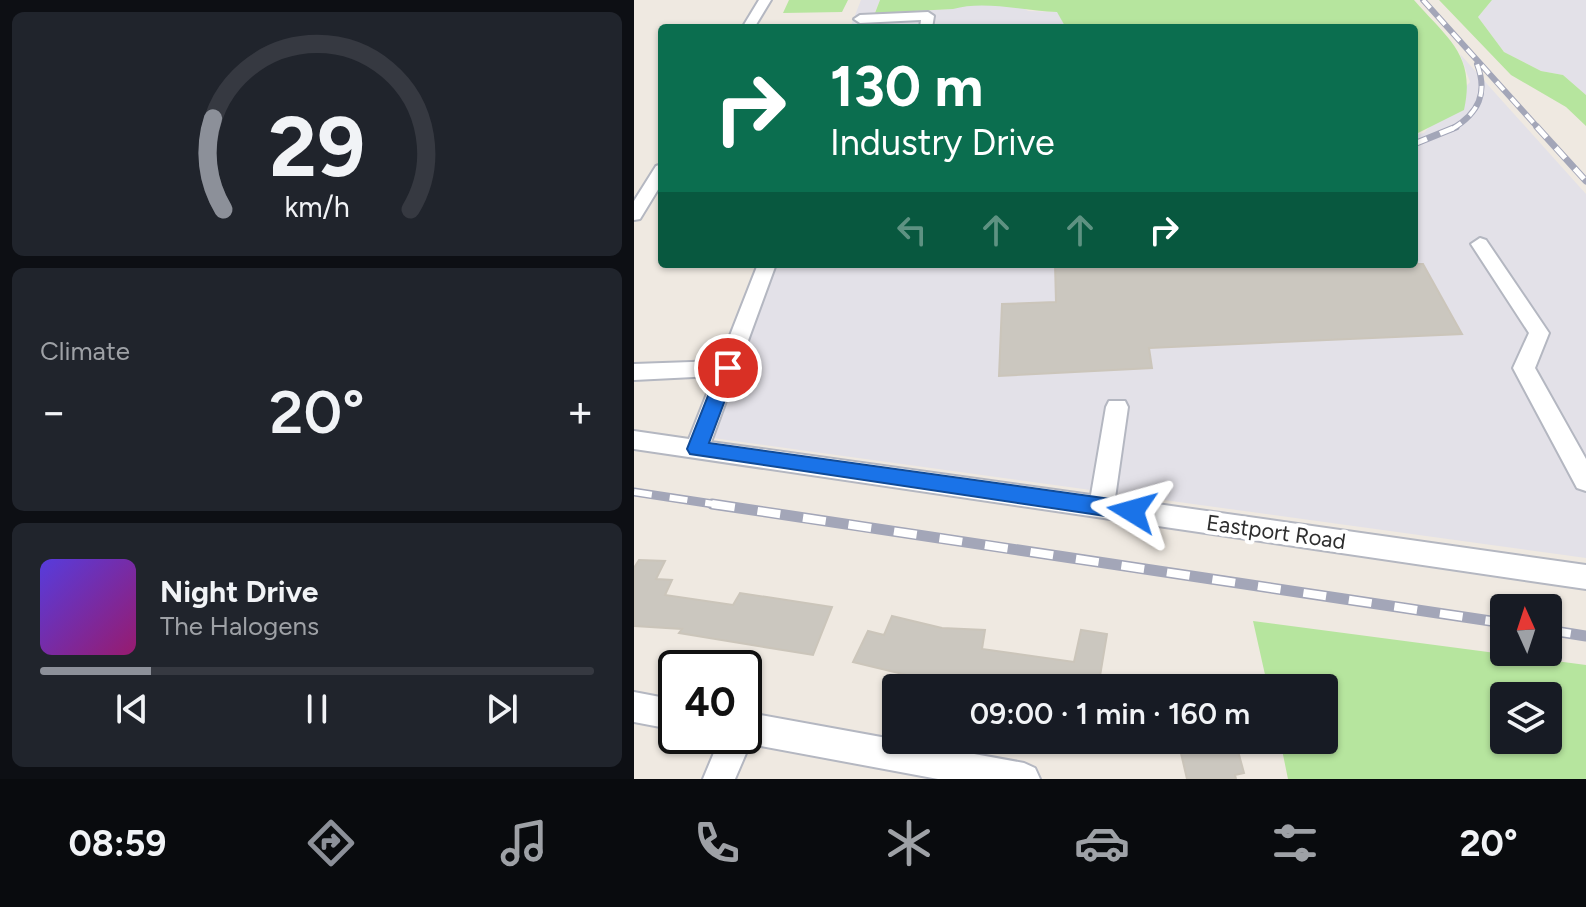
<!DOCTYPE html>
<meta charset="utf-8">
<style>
body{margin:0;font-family:Figtree,sans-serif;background:#20242c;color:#f1f3f6;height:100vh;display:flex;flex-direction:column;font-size:30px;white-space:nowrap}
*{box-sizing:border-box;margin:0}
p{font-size:26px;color:#9ea1a6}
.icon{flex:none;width:44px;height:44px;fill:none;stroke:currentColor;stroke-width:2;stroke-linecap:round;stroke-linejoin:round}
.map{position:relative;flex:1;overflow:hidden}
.side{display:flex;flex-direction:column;gap:12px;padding:12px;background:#0d0f14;width:634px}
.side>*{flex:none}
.banner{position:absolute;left:24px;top:24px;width:760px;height:244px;border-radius:8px;box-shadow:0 2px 6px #0004;background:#0b6e4f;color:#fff;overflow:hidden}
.needle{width:52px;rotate:357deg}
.tools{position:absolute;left:856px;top:594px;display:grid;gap:16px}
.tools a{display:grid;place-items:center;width:72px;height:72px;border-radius:8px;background:#171b24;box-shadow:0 2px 6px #0004;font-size:40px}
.speed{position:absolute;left:24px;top:650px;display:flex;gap:16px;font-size:40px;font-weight:700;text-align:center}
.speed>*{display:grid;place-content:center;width:104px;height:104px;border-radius:50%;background:#171b24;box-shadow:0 2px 6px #0004;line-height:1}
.speed .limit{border:4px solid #111;border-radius:12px;background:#fff;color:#111}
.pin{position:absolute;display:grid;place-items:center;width:68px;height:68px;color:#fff;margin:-34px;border:4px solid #fff;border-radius:50%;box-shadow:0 2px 8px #0007}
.me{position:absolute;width:88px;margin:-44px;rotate:278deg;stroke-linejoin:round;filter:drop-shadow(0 0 6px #0008)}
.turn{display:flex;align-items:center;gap:28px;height:168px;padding:0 40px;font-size:36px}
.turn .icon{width:104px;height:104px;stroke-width:2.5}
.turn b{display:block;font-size:56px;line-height:68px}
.lanes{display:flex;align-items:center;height:76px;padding:0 40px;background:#0003;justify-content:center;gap:40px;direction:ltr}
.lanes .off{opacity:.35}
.big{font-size:60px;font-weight:600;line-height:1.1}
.side .widget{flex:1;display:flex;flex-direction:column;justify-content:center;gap:12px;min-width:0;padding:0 28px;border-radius:12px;background:#20242c}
.side .dial{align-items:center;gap:0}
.dial svg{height:208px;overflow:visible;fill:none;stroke:#363941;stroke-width:7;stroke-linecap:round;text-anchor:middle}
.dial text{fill:#f1f3f6;stroke:none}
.song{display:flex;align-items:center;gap:24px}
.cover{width:96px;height:96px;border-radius:12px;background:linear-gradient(135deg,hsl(250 70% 55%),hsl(320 70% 35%))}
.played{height:8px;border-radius:4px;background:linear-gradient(90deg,#8c9099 20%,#363941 20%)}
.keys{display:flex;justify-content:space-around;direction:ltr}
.heat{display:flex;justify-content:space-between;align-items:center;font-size:44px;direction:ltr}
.trip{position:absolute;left:248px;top:674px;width:456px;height:80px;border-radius:8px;background:#171b24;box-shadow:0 2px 6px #0004;font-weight:600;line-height:80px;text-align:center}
.menu{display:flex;height:128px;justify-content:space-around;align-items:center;background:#090b0e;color:#9ea1a6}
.menu .icon{width:56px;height:56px}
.menu .current{color:#8c9099}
.menu b{font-size:36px;color:#f1f3f6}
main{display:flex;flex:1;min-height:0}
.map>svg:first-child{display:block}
.industrial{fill:#e3e1e8}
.green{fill:#b6e59e;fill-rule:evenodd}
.building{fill:#cbc7bf;stroke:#cbc5ba;stroke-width:2}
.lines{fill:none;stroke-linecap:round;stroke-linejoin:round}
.minor-casing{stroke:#b4b7c1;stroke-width:4}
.minor{fill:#fff;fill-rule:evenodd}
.rail-far3-casing{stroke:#a3a6b8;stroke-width:6}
.rail-far2-casing{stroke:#a3a6b8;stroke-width:7}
.rail-far1-casing{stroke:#a3a6b8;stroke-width:9}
.rail-casing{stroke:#a3a6b8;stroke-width:11}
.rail-far3{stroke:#fff;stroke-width:4;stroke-dasharray:11;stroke-linecap:butt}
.rail-far2{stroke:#fff;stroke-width:5;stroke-dasharray:14;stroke-linecap:butt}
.rail-far1{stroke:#fff;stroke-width:6;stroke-dasharray:18;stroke-linecap:butt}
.rail{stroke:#fff;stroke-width:8;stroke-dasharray:23;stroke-linecap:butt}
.route{fill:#1a73e8;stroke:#114b97;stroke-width:2}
.labels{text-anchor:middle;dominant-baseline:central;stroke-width:8;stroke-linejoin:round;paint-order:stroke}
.street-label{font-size:22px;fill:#2e2e2e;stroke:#fff}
</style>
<main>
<section class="side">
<div class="widget dial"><svg viewBox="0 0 100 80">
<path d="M14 69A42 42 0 1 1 86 69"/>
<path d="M14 69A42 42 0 0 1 10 34" stroke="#8c9099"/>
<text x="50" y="56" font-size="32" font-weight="700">29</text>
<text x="50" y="72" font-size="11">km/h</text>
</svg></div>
<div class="widget"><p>Climate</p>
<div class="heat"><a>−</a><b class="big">20°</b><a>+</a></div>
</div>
<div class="widget">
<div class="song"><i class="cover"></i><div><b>Night Drive</b><p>The Halogens</p></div></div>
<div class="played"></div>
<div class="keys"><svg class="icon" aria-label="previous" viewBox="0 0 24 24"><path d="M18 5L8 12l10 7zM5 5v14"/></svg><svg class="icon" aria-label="pause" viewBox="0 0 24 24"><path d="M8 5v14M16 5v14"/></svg><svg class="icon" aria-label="next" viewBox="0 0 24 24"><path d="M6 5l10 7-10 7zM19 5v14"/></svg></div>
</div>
</section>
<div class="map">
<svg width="952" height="779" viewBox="0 0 952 779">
<rect width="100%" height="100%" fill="#efe9e1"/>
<path class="industrial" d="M227,0h19l-5,12 78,-3 11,-6 53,1 11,7 30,1 8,16h-216z
M858,0h94v95l-23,-20 -22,-4 -37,-19 -26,-35z
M826,54l126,140v364l-895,-123 68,-171h655v-129l10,-2 46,-51z"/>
<path class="green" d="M155,0h59l-6,12 -59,1z
M246,0h534c34,39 62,55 50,110l-50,25v-107h-348l-9,-16c-32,-1 -73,-12 -104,-3l-78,4z
M805,0h53l-14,17 26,35 37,19 22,4 23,20v31l-20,-19 -55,-32z
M619,621l333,44v114h-298l-8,-39h44v-52h-56zM870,696h44v44h-44z"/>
<path class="building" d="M421,264h368l39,70 -313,14 3,20 -153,8 3,-72 54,-2z
M5,560l26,1 -9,18 16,1 -7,15 68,10 7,-12 92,14 -19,48 -134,-22 3,-4 -48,-3v-58z
M258,616l50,12 43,2 -3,19 92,13 7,-32 26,4 -9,54 -162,-6 -83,-20 15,-31 16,4z
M594,740h7l9,33 -9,2 1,4h-49l-7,-30z"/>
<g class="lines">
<g class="minor-casing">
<path id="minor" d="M125,0h12l-17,28h-12z
M294,12l6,4 -2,12h-12l1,-8 -61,3 -6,-4 6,-4z
M28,164v19l-22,36 -6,1v-19l22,-35z
M846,238l6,2 63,93 -14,35 51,91v32l-9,-3 -64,-120 16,-35 -58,-89z
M124,264h18l-65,178 380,53 15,-88 3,-6h16l3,6 -13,91 471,67v24l-952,-140v-18l55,8 25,-63 -80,4v-16l86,-3z
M0,692l42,8v30l-42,-8z
M110,712l280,51 11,5 5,11h-102l-188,-35 -15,35h-32l18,-43h23z"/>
</g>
<use href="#minor" class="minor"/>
<g class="rail-far3-casing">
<path id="rail-far3" d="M789,0l116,129
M818,129c27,-16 36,-36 25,-65"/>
</g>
<g class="rail-far2-casing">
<path id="rail-far2" d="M903,127l49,54
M780,144l42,-17"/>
</g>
<g class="rail-far1-casing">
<path id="rail-far1" d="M0,492l92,14"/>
</g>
<g class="rail-casing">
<path id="rail" d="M78,504l792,119
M914,630l38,6"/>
</g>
<use href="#rail-far3" class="rail-far3"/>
<use href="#rail-far2" class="rail-far2"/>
<use href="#rail-far1" class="rail-far1"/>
<use href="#rail" class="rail"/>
</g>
<path class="route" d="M94,362l9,6 -28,75 423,59 7,3 3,6 -3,6 -7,3 -442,-66 -3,-5 32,-81z"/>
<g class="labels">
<g class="street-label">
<text transform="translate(642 532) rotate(8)">Eastport Road</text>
</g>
</g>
</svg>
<div class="tools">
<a><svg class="needle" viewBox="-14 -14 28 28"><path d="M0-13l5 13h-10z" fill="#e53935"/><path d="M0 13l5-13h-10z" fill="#9ea1a6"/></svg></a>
<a><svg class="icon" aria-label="layers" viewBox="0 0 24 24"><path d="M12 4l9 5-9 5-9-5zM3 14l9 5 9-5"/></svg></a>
</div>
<div class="speed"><div class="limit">40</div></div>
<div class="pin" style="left:94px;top:368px;background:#d93025"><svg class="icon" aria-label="arrive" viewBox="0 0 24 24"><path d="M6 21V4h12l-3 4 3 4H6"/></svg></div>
<svg class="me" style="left:498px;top:511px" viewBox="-20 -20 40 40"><path d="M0-17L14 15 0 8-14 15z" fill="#1a73e8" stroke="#fff" stroke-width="4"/></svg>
<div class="trip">09:00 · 1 min · 160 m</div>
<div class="banner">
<div class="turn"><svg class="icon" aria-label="right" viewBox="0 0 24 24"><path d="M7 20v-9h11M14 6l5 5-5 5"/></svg><div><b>130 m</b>Industry Drive</div></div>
<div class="lanes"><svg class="icon off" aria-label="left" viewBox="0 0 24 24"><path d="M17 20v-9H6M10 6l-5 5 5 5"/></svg><svg class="icon off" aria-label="ahead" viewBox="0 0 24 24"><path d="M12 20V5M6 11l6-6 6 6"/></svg><svg class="icon off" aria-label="ahead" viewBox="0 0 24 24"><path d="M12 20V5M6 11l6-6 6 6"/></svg><svg class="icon" aria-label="right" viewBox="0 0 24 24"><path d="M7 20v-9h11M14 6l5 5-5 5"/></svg></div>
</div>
</div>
</main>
<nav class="menu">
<b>08:59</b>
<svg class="icon current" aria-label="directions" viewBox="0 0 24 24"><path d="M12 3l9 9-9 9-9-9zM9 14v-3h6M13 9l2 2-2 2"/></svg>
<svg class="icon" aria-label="music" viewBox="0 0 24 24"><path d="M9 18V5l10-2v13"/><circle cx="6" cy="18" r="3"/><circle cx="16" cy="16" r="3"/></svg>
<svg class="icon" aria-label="phone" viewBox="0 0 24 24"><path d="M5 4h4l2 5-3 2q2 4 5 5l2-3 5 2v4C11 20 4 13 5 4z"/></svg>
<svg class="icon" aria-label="climate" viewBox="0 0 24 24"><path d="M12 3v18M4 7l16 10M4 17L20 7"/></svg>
<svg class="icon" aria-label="car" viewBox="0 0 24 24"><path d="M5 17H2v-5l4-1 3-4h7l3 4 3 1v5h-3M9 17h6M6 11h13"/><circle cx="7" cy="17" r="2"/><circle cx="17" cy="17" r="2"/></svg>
<svg class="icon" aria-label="filters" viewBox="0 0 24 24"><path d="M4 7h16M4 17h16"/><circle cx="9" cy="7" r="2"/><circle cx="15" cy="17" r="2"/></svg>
<b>20°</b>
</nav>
